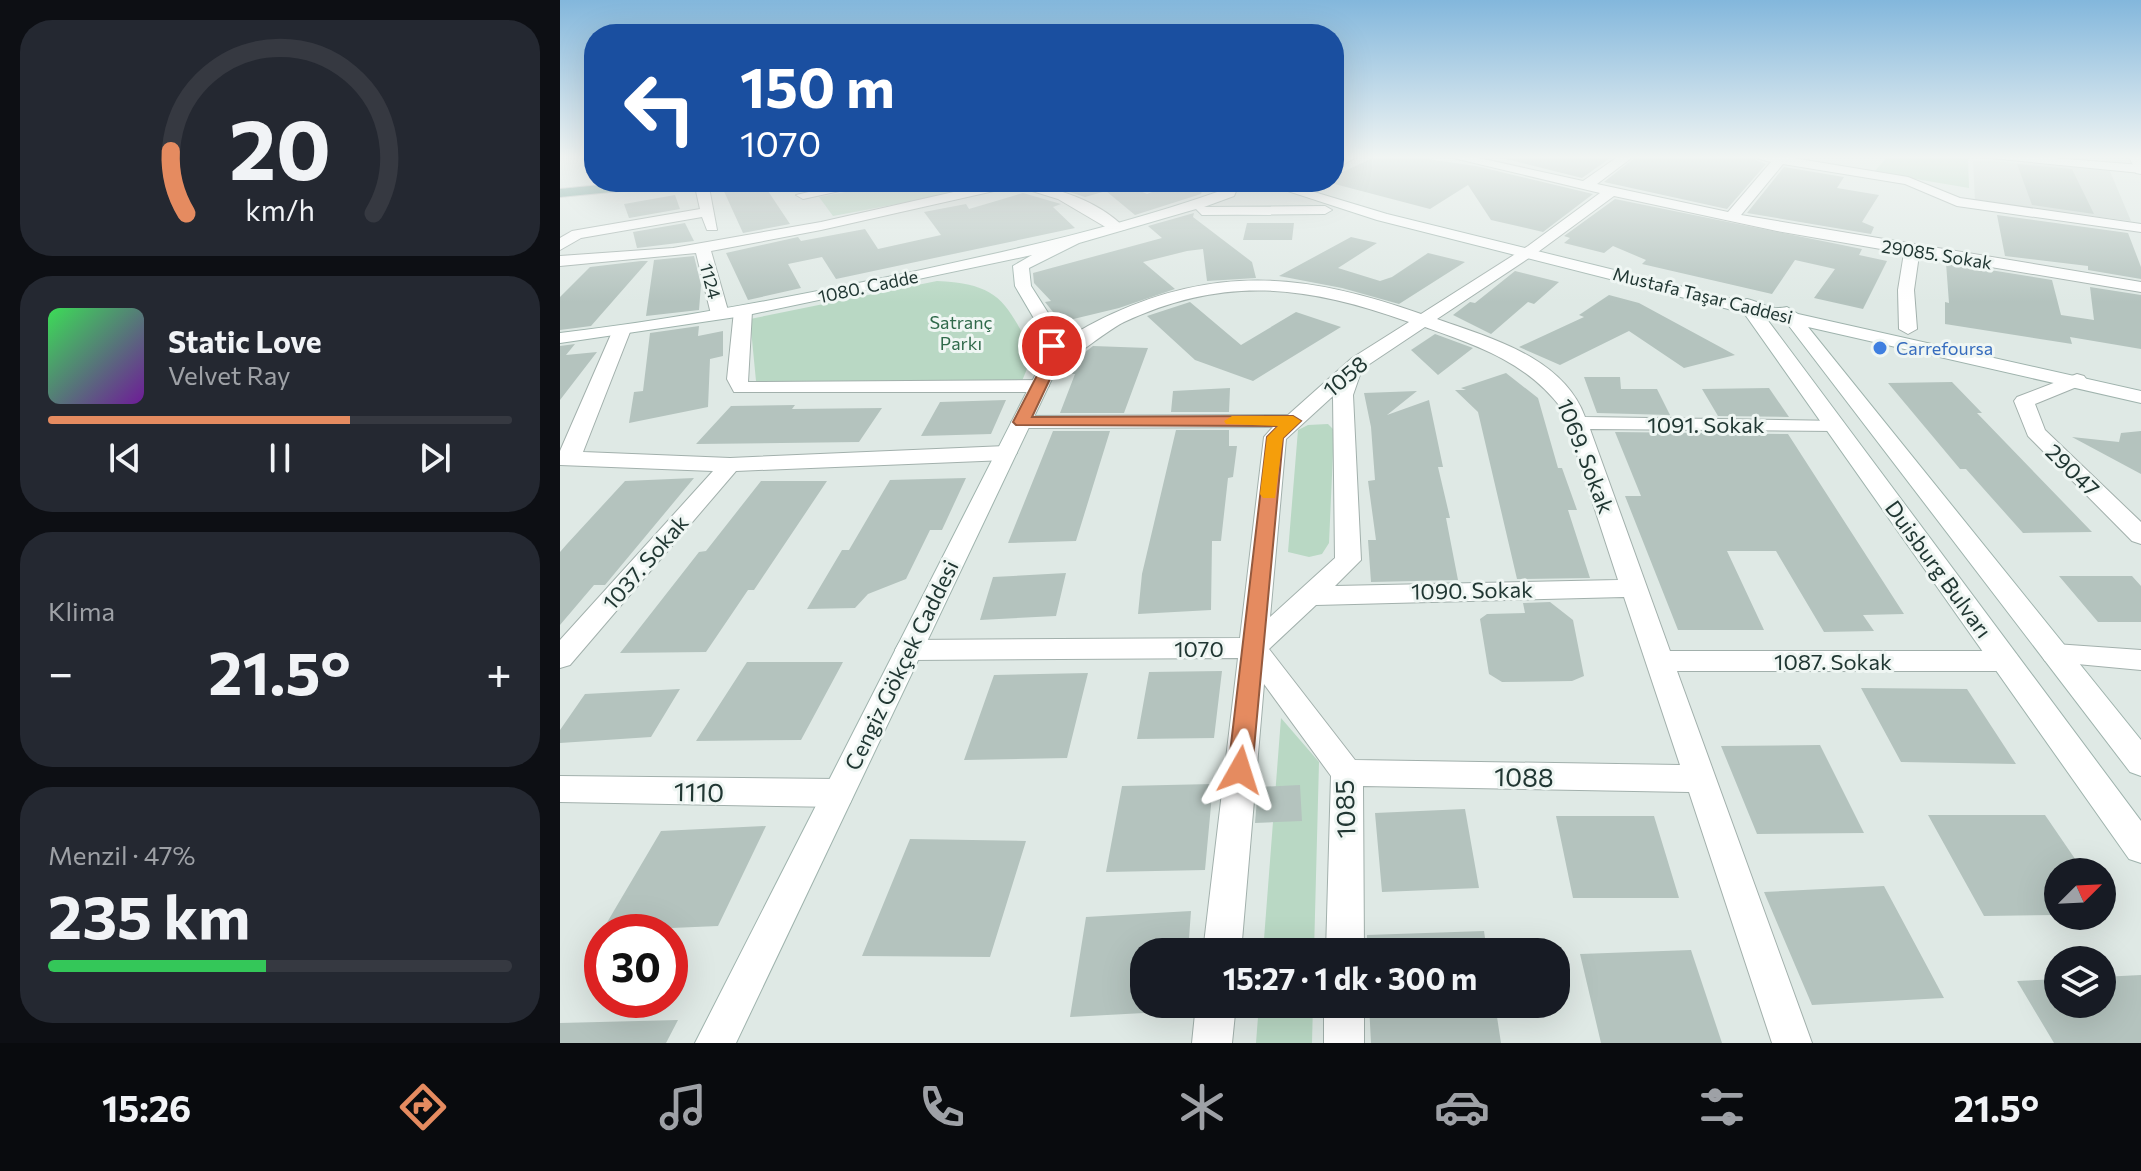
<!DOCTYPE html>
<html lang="tr">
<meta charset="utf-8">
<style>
body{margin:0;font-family:Commissioner,sans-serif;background:#242831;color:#f1f3f6;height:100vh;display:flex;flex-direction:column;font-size:30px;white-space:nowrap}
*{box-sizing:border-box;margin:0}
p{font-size:26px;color:#9ea1a6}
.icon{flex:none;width:44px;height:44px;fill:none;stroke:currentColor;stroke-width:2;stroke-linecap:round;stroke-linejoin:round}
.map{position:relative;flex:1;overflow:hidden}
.side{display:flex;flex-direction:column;gap:20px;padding:20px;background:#0d0f14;width:560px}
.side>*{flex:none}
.banner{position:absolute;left:24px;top:24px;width:760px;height:168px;border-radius:32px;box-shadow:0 8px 32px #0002;background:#1a4fa0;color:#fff;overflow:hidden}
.needle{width:52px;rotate:66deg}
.tools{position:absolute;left:1484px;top:858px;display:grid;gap:16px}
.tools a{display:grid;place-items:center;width:72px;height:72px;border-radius:50%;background:#171b24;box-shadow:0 8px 32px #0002;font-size:40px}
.speed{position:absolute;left:24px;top:914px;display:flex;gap:16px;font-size:40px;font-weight:700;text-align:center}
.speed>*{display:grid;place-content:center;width:104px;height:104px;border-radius:50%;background:#171b24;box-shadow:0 8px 32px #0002;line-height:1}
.speed .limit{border:12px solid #d22;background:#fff;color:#111}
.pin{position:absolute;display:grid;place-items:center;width:68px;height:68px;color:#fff;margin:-34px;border:4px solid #fff;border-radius:50%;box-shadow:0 2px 8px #0007}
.me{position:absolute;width:88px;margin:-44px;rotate:6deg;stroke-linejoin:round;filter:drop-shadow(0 0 6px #0008)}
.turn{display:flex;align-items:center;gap:28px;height:168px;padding:0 24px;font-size:36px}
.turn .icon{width:104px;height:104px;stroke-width:2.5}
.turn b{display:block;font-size:56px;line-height:68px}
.big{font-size:60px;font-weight:700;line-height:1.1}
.side .tile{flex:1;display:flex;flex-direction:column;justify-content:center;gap:12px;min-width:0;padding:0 28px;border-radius:32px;background:#242831}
.side .dial{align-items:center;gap:0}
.dial svg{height:208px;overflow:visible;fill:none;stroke:#363941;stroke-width:7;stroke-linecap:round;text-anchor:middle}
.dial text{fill:#f1f3f6;stroke:none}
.song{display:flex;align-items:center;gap:24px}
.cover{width:96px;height:96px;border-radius:12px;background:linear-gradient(135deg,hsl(130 70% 55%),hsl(280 70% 35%))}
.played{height:8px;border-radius:4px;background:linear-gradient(90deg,#e58b60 65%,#363941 65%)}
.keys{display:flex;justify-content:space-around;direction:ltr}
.heat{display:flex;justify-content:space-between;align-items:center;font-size:44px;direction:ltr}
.charge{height:12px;border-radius:6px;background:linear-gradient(90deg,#34c759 47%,#363941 0)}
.trip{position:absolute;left:570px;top:938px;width:440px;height:80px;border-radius:32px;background:#171b24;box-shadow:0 8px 32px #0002;font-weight:700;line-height:80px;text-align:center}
.tabs{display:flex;height:128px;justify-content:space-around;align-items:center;background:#090b0e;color:#9ea1a6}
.tabs .icon{width:56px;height:56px}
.tabs .selected{color:#e58b60}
.tabs b{font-size:36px;color:#f1f3f6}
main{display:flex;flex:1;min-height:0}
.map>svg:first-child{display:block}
.built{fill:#cdd8d4}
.green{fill:#b9d8c4}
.building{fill:#b4c3be}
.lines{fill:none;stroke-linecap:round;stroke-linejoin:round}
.street-casing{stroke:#a2b0ac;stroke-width:2}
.secondary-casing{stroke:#9fb3ad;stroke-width:2}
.primary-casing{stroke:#bcc3c2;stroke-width:2}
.street{fill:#fff;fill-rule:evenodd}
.secondary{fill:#fff;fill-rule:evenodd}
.primary{fill:#679a91;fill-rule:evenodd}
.route{fill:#e58b60;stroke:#955a3e;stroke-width:2}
.slow{fill:#f59e0b}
.shop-dot{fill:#3f7fe0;stroke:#eff6f3;stroke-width:3}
.labels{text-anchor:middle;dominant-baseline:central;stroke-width:6;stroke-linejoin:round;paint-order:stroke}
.far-street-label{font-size:18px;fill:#213733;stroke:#eff6f3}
.far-park-label{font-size:18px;fill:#306a4b;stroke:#eff6f3}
.far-shop-label{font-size:18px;fill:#366cbe;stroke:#eff6f3;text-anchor:start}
.street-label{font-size:22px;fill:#213733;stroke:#eff6f3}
.near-street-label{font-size:26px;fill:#213733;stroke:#eff6f3}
</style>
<main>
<section class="side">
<div class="tile dial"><svg viewBox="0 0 100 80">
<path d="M14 69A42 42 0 1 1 86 69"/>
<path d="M14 69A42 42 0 0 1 8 45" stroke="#e58b60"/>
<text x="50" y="56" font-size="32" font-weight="700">20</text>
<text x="50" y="72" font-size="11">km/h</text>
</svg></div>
<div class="tile">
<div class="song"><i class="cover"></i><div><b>Static Love</b><p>Velvet Ray</p></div></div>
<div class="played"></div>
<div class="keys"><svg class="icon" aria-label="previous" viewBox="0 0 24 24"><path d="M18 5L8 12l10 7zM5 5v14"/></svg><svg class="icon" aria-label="pause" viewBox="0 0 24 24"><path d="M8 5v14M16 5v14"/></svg><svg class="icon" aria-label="next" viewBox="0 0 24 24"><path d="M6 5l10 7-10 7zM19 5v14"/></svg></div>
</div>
<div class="tile"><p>Klima</p>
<div class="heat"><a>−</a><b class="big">21.5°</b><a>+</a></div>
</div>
<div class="tile"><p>Menzil · 47%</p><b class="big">235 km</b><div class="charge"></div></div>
</section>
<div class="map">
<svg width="1581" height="1043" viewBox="0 0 1581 1043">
<rect width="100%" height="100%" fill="#dfe9e5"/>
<path class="built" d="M1413,160l136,9 22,52 -156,-19z"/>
<path class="green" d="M1328,156l80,3 1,29 -95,-16z
M338,182h47l11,11 -123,23 -14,-19z
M377,281c62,3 69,20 96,73l-11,27h-266l-6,-62z
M768,424l6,6 -5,113 -7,11 -13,3 -21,-5 10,-122 10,-5z
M721,718l38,44 -5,190h-51z
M699,1004h54l-1,39h-56z"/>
<path class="building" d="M817,156h29l70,10 117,28 -50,38 -52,-12 -23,-35 -38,24 -103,-27h7v-6z
M934,156h119l-31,22z
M1077,156h109l20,8 -39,45 -123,-27z
M1457,164l55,5 22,45 -62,-9z
M1224,167l60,10 -7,11 42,7 -17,27 12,5 -3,7 -124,-21z
M202,182l28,42 -47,9 -21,-46z
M516,182h44l27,12 30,-12h28l-4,12 -66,21 -29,-24 -21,6 -28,-9z
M463,193l38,11 -8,3 22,21 -239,51 -14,-22 -34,7 13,24 -53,12 -22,-47 72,-16 3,4 64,-12 13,20 63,-14 -17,-23 42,-8 3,5z
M115,195l5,14 -51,9 -5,-14z
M1055,199l247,50 -3,6 28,6 -24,48 -49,-11 21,-29 -40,-9 -23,34 -130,-30 4,-4 -33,-14 -9,7 -40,-10 6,-5 -6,-2z
M634,213l-1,4 59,45 4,16 -49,3 -4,-32 -16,2 -44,11 32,27 -56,19 -58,14 -16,-20 6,-1 -17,-18 -1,-10 129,-35 -14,-12z
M1437,215l131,18 13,34v12l-53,-9v-4l-83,-10z
M125,223l9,18 -57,7 -4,-16z
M687,223h47l-2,17h-49z
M791,237l26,6 -39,25 42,13 12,-4 36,-24 37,9 -66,42 -57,-16 -63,-12z
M134,256l7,29 -2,25 -53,6 8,-56z
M81,261h7l-57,65 -31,4v-33l30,-30z
M1386,263l106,17 9,35 33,5 -4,-33 51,8v54l-71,-12 2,7 -127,-20v-22l4,1z
M955,271l44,11 -25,22 -6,-2 -37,32 -38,-19 17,-13 5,1z
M1049,295l30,8 96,52 -51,13 -55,-37 -69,34 -41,-18 65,-30 -5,-2z
M630,302l51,43 55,-33 45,15 -88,54 -58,-21 -48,-44z
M139,326l-1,10 25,-5v25l-13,3 -2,48 -79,16 5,-31 9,-1 7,-58z
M875,334l38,14 -35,27 -27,-25z
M15,344l-9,11 31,-3 -37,48v-54z
M533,346l55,2 -24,65h-64l15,-39h-3l12,-21z
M946,373l32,25 20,70h4l15,42h-9l22,68 -73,1 -39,-167 -23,-22h11l-5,-2z
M1024,377h36l1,12h36l13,26 -73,-2z
M1392,382l30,31h-5l115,119 -69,1 -57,-64h-6l-72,-86z
M670,388l-1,24h-58l2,-21z
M1209,388l20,29 -71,-1 -16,-27z
M857,391l-30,24 42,-15 14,67h-5l12,51h-4l12,62 -87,2 -3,-42h8l-8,-59 7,-1 -4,-53 -7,-34z
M446,400l-15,34 -70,2 19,-34z
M235,405l-3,4 90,-1 -23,34 -163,2 35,-38z
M616,430h53v16h8l-4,31 -5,1 -7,63h-9l-1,69 -73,4 4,-40z
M493,431h57l-34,110 -68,2z
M1581,431v43l-69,-37 47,5 2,-9z
M1055,432l173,2 116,180 -41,1 11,16 -50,1 -48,-81h-49l37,79h-86l-53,-134h16z
M134,478l-89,107h-11l-34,40v-73l7,-8 58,-63z
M406,478l-24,52h-12l-24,49 -38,15 -13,14 -48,1 35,-59h7l41,-70z
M201,481h66l-73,109h-6l-42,62 -86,1 79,-101 7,-1z
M506,573l-10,43 -76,4 13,-43z
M1499,576h73l9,10v36h-43z
M990,602l23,18 11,56 -12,5 -70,1 -13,-8 -9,-55 7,-5 38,-1 -2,-10z
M187,662h96l-42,78 -105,1z
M662,671l-8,67 -77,1 12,-67z
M528,673l-21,85 -103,2 30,-85z
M1301,688l106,1 49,75 -115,-2z
M120,689l-29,48 -91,6v-13l25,-36z
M1260,745l44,88 -107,1 -36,-88z
M653,784l-8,86 -99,2 16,-86z
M740,785l2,36 -47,2 3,-36z
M905,809l14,79 -97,4 -7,-79z
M1368,815h117l39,57h-26v43l-74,1z
M996,816h98l25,82h-106z
M206,826l-48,100 -116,5 59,-100z
M350,839l116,2 -36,116 -128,-1z
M1324,886l60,112 -132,7 -48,-113z
M631,911l-3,41h-44v61l-74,4 16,-100z
M924,931l3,21h-120v-17z
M1131,950l31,93h-121l-21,-89z
M1581,975v68h-87l-37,-62 41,-2v25h44v-27z
M809,1004h126l6,39h-130z
M118,1020l-12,23h-106v-20z"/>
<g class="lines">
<g class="street-casing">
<path id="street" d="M782,156h16l-24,14v-9z
M885,156h25l113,25 36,-25h15l-37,28 131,28 43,-50 -22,-6h32l127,21 52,21 181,26v8l-184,-26 -52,-22 -122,-20 -42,51 400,67v10l-222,-37 -5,35 3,39 -9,5 -9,-5 -1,-39 6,-37 -127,-22 -163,-35 -76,56 -101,67c53,19 126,38 148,98l257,4 3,4 -10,6 -245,-2 80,222h336l10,3 4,7 -4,7 -10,3h-329l135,372h-40l-83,-251 -326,-6 1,166h-38l5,-176 -67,-92 -23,268h-38l35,-294 -329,2 -10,-3 -4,-7 4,-7 10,-3 331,-2 24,-201 9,-10 -252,1 -10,-6 10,-6 267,-1 64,-57 57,-36c-102,-37 -185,-47 -285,0 -22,11 -54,41 -73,46l-9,-6c16,-21 46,-37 70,-48 109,-50 199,-39 309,0l107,-68 72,-53zM865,327c53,19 102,35 137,82l56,171 -283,6 26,-26 -8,-165 9,-26zM773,396l2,162 -65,59 16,-178zM1064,597l56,168 -325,-5 -86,-111 47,-44z
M1410,156h60l111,9v8z
M134,182h14l9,48h-10l-5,-13 -121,21 -21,12v-12l12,-7 128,-22z
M292,182h29l-78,17 -7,-4z
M438,182c44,0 97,15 128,47l-12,3 -56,-33 -42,-13 -195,44 -110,21 18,63 -9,5 -9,-5 -15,-61 -136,13v-10l113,-8 148,-26z
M740,182h16l-12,7 -7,-4z
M183,306l9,5 -4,71 291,-2 10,6 -10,6h-305l-7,-13 7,-68z
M61,327l9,5 -47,120 147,6 276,-12 11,7 -11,7 -270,11 -166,194 -10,3v-28l153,-169 -153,-6v-14l52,-119z
M1517,374l7,2 3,4 -3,4 -49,20 10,26 96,92v22l-9,-3 -104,-105 -14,-35 3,-4z
M1495,644l86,6v20l-96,-9 -4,-7 4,-7z
M0,776l278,3 12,4 4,10 -4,10 -12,4 -278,-5z
M636,1004h40l-4,39h-40z
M764,1004h40v39h-40z"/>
</g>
<g class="secondary-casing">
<path id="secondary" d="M1569,156h12v18l-5,-1z
M666,182h14l-6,14 -30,11 121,-1 7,4 -7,4 -123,1 -6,-6 -117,34 -50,25 2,18 26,41 3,35 -324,681h-41l347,-681 -3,-35 -24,-41 -2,-20 19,-11 -289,61 -183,27v-10c119,-14 236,-37 352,-61 105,-23 210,-46 311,-82z
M700,182h21l106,32 353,87 7,-2c16,4 23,12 40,8l11,7 343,77v12l-333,-76 333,413v36l-11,-4 -344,-450 -20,-4 375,503v42l-12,-4 -385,-546 -367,-93z"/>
</g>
<g class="primary-casing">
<path id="primary" d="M71,182h48l-7,4 -112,11v-8z"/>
</g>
<use href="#street" class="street"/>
<use href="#secondary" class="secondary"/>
<use href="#primary" class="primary"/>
</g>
<linearGradient id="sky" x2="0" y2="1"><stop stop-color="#83b7dc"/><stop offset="0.52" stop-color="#f1f5f3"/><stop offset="1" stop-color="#f1f5f3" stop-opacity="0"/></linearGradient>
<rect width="1581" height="302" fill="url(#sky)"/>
<path class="route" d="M487,343l12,3 -1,16 -26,55 261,-1 8,5 -18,17 -31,332 -3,7 -9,2 -8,-2 -4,-7 39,-333 11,-11 -262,-1 -3,-3 31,-60z"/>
<path class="slow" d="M672,416h61l8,5 -18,17 -8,60h-12l-3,-4 7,-57 11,-11 -52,-2 -2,-3z"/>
<circle class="shop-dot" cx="1320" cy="348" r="8"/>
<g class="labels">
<g class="far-street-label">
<text transform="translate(1377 254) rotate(9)">29085. Sokak</text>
<text transform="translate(151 281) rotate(75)">1124</text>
<text transform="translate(308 286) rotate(-12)">1080. Cadde</text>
<text transform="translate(1143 295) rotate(14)">Mustafa Taşar Caddesi</text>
</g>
<g class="far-park-label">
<text x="401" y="322">Satranç<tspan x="401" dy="21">Parkı</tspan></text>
</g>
<g class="far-shop-label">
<text x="1336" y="348">Carrefoursa</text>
</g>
<g class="street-label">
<text transform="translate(785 376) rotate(-40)">1058</text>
<text x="1146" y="424">1091. Sokak</text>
<text transform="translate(1026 456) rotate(69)">1069. Sokak</text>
<text transform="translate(1513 470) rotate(44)">29047</text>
<text transform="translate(85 562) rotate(-49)">1037. Sokak</text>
<text transform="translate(1379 569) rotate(54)">Duisburg Bulvarı</text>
<text transform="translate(912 590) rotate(-1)">1090. Sokak</text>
<text x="639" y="648">1070</text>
<text x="1273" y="661">1087. Sokak</text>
<text transform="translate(341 665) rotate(-64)">Cengiz Gökçek Caddesi</text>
</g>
<g class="near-street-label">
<text transform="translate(964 776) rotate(1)">1088</text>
<text transform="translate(139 791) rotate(1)">1110</text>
<text transform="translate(784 809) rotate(-92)">1085</text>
</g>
</g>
</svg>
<div class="tools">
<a><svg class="needle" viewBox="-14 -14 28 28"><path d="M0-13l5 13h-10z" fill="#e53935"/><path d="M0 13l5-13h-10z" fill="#9ea1a6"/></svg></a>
<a><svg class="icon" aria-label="layers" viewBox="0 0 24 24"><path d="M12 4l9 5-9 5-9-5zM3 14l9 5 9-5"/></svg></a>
</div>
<div class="speed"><div class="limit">30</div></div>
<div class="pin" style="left:492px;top:346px;background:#d93025"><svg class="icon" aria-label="arrive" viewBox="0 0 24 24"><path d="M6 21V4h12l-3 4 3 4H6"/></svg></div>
<svg class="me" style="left:680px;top:770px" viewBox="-20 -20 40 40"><path d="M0-17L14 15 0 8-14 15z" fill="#e58b60" stroke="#fff" stroke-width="4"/></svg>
<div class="trip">15:27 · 1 dk · 300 m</div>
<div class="banner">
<div class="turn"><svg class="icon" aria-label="left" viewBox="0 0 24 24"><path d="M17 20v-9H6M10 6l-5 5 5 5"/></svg><div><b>150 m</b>1070</div></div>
</div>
</div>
</main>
<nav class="tabs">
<b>15:26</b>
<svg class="icon selected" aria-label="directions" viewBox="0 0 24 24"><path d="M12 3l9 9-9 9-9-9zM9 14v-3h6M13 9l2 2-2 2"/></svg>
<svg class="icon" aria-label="music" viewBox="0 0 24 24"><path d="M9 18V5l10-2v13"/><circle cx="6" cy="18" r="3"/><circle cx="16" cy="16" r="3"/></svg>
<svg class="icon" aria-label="phone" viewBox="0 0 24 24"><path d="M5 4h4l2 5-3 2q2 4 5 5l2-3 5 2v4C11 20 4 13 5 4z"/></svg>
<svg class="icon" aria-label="climate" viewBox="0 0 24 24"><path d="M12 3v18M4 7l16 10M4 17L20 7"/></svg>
<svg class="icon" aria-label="car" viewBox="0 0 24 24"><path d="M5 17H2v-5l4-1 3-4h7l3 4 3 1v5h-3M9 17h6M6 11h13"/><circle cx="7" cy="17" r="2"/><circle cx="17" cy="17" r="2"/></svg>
<svg class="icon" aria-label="filters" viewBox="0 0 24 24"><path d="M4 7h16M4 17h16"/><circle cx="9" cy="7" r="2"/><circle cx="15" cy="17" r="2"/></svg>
<b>21.5°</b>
</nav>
